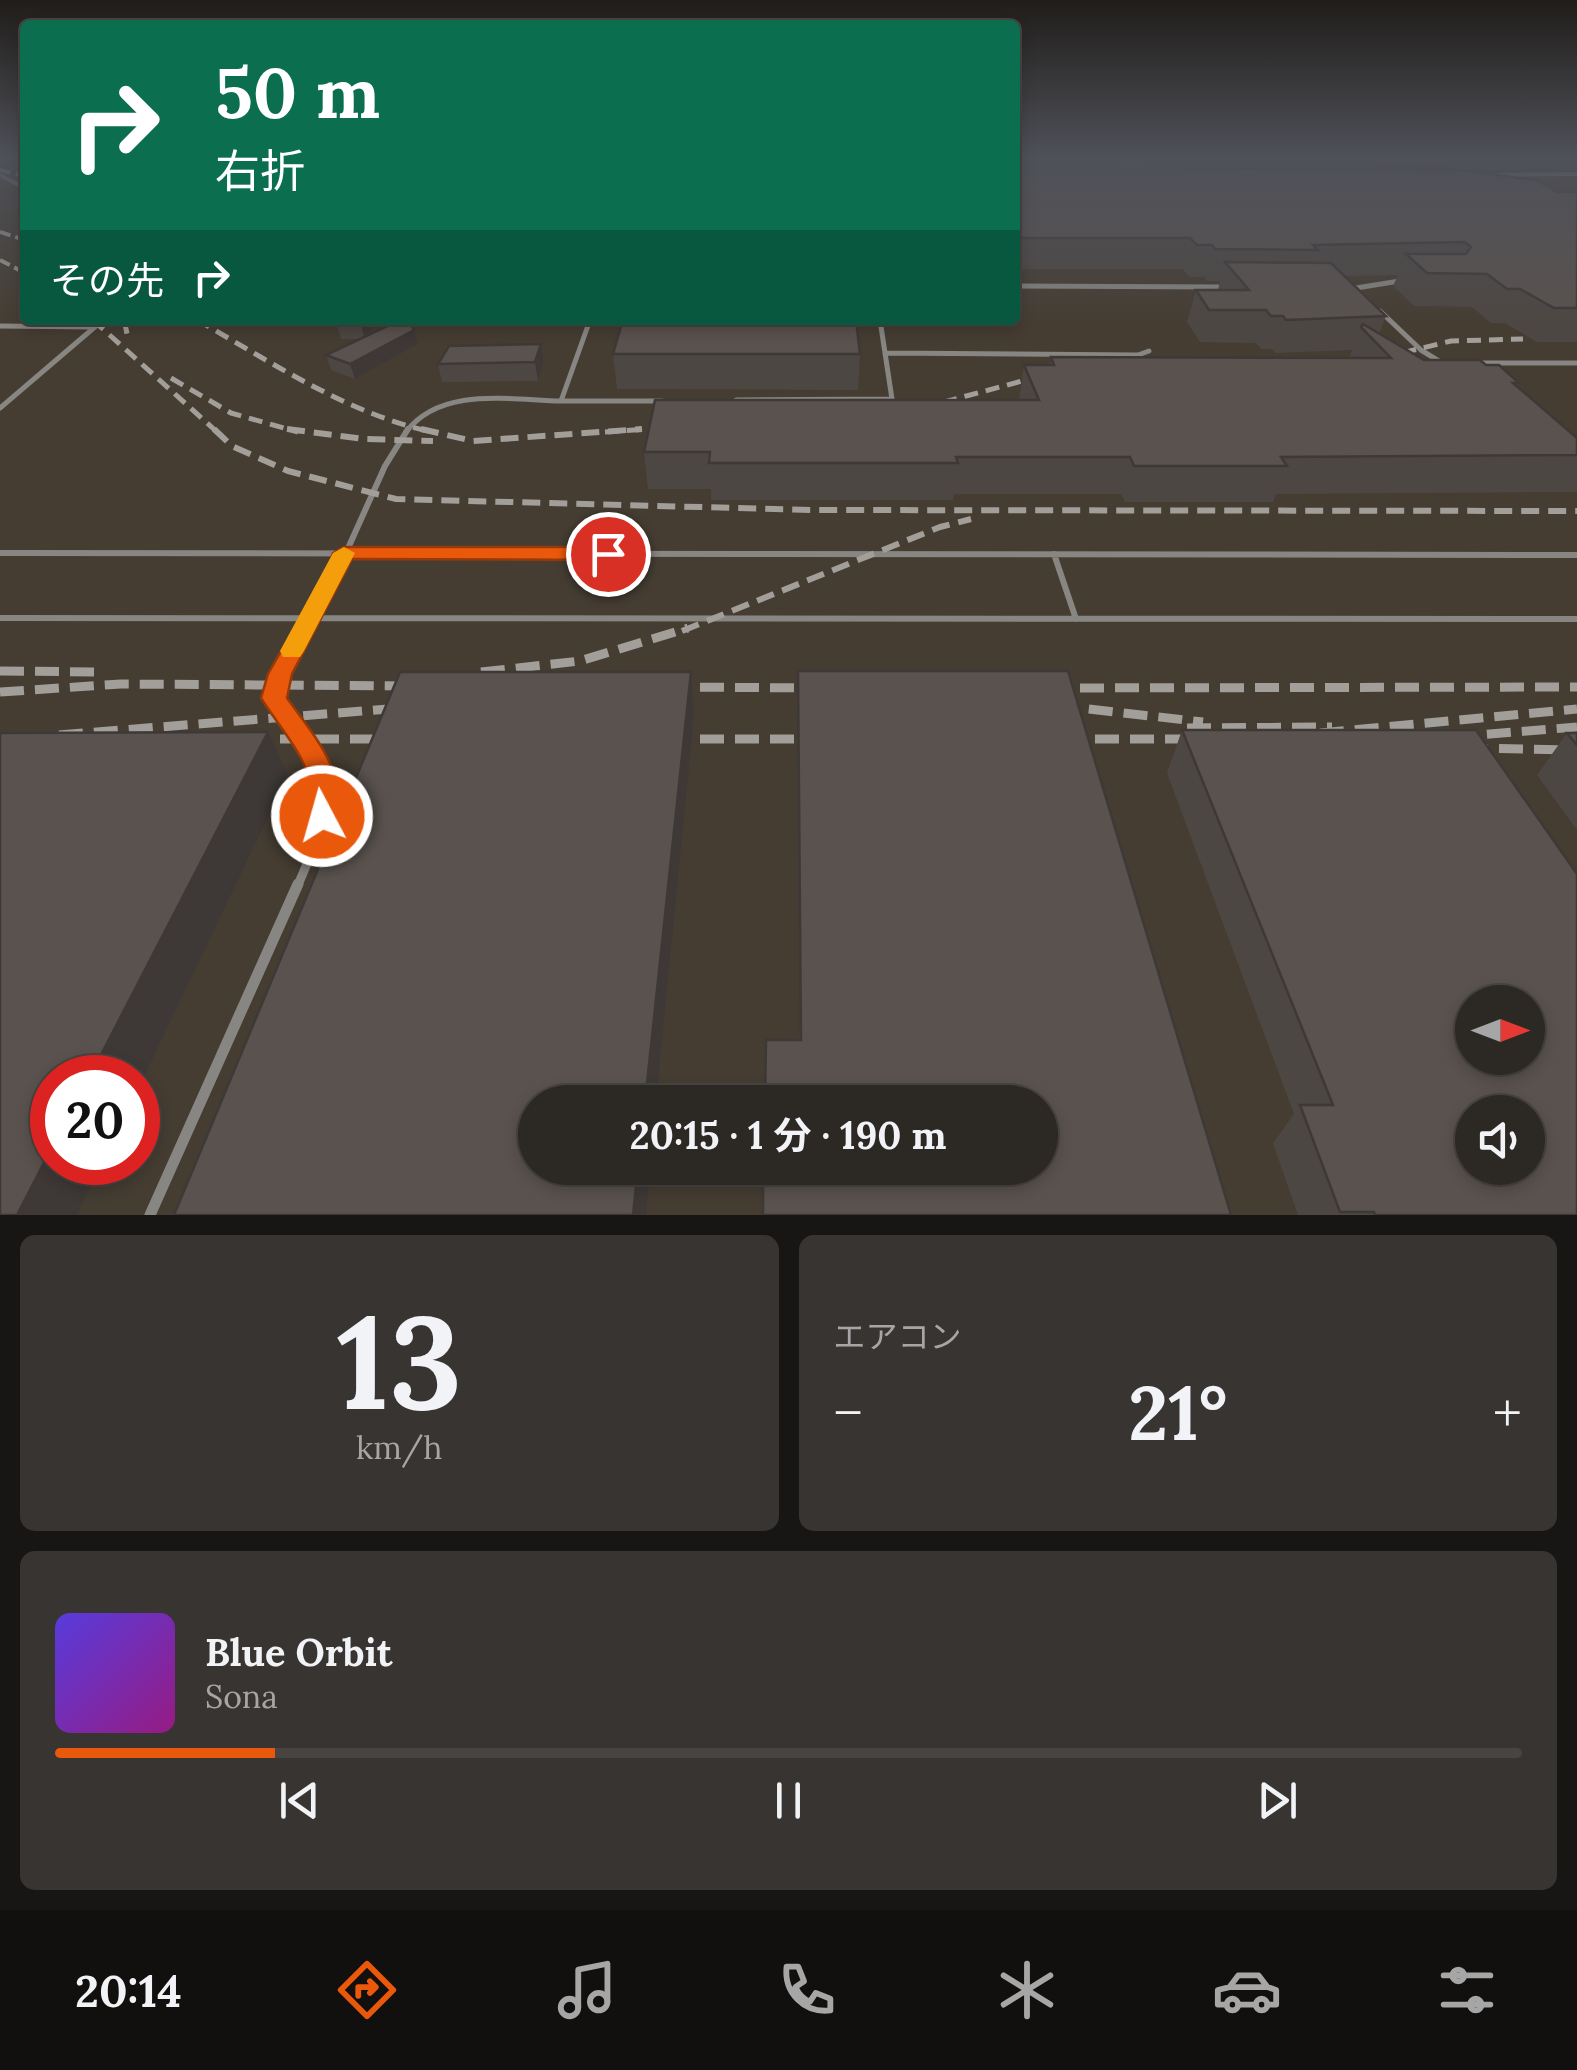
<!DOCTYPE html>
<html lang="ja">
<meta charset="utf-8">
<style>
body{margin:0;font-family:Lora,"Noto Sans JP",serif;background:#383431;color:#f1f3f6;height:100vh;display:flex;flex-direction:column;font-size:38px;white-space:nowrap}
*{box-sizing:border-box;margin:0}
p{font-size:32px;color:#a6a6a6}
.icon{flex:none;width:55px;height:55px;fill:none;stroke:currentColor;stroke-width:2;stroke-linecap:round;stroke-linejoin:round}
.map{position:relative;height:1215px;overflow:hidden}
.side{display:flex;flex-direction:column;gap:20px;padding:20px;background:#181614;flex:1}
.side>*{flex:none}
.top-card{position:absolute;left:20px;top:20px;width:1000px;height:305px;border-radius:10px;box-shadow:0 5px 15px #0003,0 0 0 2px #484441;background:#0b6e4f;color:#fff;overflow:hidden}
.needle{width:65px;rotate:90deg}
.fabs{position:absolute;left:1455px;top:985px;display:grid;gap:20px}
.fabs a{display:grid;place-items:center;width:90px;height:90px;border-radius:50%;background:#2c2824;box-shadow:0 5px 15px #0003,0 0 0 2px #484441;font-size:50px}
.speed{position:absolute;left:30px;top:1055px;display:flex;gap:20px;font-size:50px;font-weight:700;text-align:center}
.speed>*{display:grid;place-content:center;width:130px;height:130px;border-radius:50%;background:#2c2824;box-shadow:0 5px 15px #0003,0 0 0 2px #484441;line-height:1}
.speed .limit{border:15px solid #d22;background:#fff;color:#111}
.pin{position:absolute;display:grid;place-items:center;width:85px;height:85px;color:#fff;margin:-42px;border:5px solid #fff;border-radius:50%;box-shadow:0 2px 10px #0007}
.me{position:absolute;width:110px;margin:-55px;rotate:354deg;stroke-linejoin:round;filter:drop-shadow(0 0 8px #0008)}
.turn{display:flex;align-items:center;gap:35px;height:210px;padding:0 30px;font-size:45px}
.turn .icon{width:130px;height:130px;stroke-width:2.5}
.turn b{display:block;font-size:70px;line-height:85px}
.then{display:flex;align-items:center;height:95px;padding:0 30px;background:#0003;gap:20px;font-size:38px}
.big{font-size:75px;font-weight:700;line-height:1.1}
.side .card{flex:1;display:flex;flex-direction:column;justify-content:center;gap:15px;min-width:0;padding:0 35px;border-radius:15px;background:#383431}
.side .dial{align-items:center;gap:0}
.dial b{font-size:130px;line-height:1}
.song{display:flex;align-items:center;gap:30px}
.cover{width:120px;height:120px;border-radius:15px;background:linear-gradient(135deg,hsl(250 70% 55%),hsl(310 70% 35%))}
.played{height:10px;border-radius:5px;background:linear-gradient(90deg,#ea580c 15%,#484441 15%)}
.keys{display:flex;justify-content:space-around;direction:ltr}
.heat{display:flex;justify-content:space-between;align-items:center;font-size:55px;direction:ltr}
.side .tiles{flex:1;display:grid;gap:20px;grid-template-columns:1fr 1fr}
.card:last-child{grid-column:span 2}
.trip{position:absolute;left:518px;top:1085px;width:540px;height:100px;border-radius:50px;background:#2c2824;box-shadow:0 5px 15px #0003,0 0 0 2px #484441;font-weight:700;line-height:100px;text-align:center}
.menu{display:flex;height:160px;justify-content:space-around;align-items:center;background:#12100e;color:#a6a6a6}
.menu .icon{width:70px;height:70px}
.menu .on{color:#ea580c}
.menu b{font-size:45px;color:#f1f3f6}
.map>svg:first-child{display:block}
.built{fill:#453d32;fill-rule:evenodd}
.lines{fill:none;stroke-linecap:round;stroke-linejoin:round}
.lane-far4{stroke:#878683;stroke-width:4}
.lane-far3{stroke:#878683;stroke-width:5}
.lane-far2{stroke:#878683;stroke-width:6}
.lane-far1{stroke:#878683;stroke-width:9}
.lane{stroke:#878683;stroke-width:11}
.rail-far3{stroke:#a29e9a;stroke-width:4;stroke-dasharray:11 5;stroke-linecap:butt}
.rail-far2{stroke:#a29e9a;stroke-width:5;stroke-dasharray:14 8;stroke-linecap:butt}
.rail-far1{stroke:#a29e9a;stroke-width:6;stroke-dasharray:18 9;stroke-linecap:butt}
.rail{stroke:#a29e9a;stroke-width:9;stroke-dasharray:24 11;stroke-linecap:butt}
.wall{fill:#4d4743}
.shaded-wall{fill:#3e3937}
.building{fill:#59524e;stroke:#3e3937;stroke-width:2.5;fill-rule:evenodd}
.route{fill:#ea580c;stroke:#983908;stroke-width:2.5}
.slow{fill:#f59e0b}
</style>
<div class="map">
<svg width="1577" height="1215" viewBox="0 0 1577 1215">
<rect width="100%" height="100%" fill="#3a3530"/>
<path class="built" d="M0,157h25v163h990v-163h562v1058h-1577zM1472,1002h56v56h-56zM52,1078h86v84h-86zM535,1102h505v66h-505zM1472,1112h56v56h-56z"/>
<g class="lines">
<path class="lane-far4" d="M0,175l25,13
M1489,175l88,-1"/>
<path class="lane-far3" d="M1015,286l210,1
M1356,288l50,-8
M1380,311l41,39 21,13
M0,326l95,1
M885,353l253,2 11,-4
M1477,363h100
M736,400l156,-1 -12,-79
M561,401h101
M0,408l103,-88
M406,432c35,-46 104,-32 155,-31l29,-81"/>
<path class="lane-far2" d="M0,553l1577,2
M1054,554l22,65
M0,618l1577,1
M304,631l32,-56 49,-109 23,-37"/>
<path class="lane-far1" d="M297,887c42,-94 33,-107 -23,-188l32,-71"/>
<path class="lane" d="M150,1215l148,-331"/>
<path class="rail-far3" d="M0,170l25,6
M0,232l25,8
M0,260l25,13"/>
<path class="rail-far2" d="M93,320l124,112
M124,320l4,18
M197,320c76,43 149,93 235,112
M1381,358l70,-17 72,-2
M171,378l60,35 67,19
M922,408l126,-34
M605,432l73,-5"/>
<path class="rail-far1" d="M214,429l18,17 56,25 108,28 415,11 766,1
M287,429l77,10 69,2
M421,429l52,12 169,-12
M682,631l258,-104 31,-8"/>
<path class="rail" d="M0,671l100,1
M481,672l99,-11 108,-33
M665,687l160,1
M1045,688l532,-1
M0,692l121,-8 299,2
M1054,705l149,17
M1187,728l145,-1
M1320,733l257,-24
M59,735l354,-28
M1452,737l125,-10
M245,739h155
M665,739h160
M1060,739h145
M1464,748l113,2"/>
</g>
<path class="wall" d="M1015,157h562v14l-120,-1 -15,-9h-63l-3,8 22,1 159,22h20v150h-40l-32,-19h-14l-19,-16 -58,-1 -21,-20 5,-11 -54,1 42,40 -7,18 45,26 62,5 33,18 -1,4 59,51v54l-301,2 -3,8h-148l-4,-8h-167l-1,6h-242v-11h-63l-4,-37 375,-52 5,-35h26l1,-8 298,1 3,-8 -77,3 -3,-4h-11l-5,-6 -56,-1 -13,-20 9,-32h22l2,-9h-13l-3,-4h-15l-6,-8h-168z
M337,320h41l-11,15 47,-5 4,14 -63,35 -24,-9 -5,-15 34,-16h-19l-5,-17z
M541,344l3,18 -6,19 -96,1 -4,-18z
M613,354h247l-2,36 -241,-1z
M1182,730l395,485h-279l-25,-72 21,-29 -127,-341z
M1567,733h10v97l-40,-55z"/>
<path class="shaded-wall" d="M361,320h17l-13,19 -5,-17z
M414,330l4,14 -63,35 -5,-15z
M541,344l3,18 -6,19 -3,-19z
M691,672l3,42 -38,388h-11z
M268,732l20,43 -150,314v-11h-49z
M52,1147v15h50l-25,53h-60z
M638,1168h12l-4,47h-13z"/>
<path class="building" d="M1015,159l4,3 128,-2 37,8 289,3 65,10 19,11h20v116h-23l-34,-19h-13l-20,-15 -60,-1 -21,-19h60l5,-7 -6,-5 -152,3 5,5 -103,-1 -3,-4h-15l-7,-7h-175z
M1396,169l2,1h-58z
M1225,262l106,1 55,53 -100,4 -3,-4h-12l-5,-6h-57l-13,-20h53z
M337,320h24l-1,2h-24z
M400,320h9l5,10 -64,34 -24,-9z
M623,320h233l4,34h-247z
M1363,324l61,36h56l6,5h13l20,18h-6l64,55v17l-296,2 6,9h-153l-4,-9h-174l2,6h-249l1,-11h-66l11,-52h384l-15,-35h30l-3,-8 340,1 -30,-31z
M541,344l-6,18 -97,2 11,-18z
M798,671h270l163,544h-468v-47h277v-66h-275l1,-62h35z
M400,672h291l-46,430h-110v66h103l-5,47h-459z
M1182,730h294l101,144v341h-202l-1,-3h-34l-40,-107h33zM1472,1002h56v56h-56zM1472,1112h56v56h-56z
M268,732l-179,346h-37v69l-35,68h-17v-482z
M1567,733h10v12z"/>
<linearGradient id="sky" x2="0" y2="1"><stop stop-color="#201d1a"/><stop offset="0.48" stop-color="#4f5159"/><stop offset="1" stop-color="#4f5159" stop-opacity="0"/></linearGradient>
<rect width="1577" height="327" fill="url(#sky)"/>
<path class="route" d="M344,547h264l11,7 -11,6 -256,-1 -60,115 -5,24c24,34 68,82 45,126l-10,4 -10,-4c-6,-12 1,-19 0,-31 -3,-35 -33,-66 -51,-95l7,-24 59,-104 6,-17z"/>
<path class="slow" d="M344,547l11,6 -51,98 -4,6h-17l-3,-6 53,-98z"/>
</svg>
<div class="fabs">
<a><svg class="needle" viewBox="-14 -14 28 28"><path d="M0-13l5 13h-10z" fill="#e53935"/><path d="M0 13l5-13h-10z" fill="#a6a6a6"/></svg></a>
<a><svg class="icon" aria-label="sound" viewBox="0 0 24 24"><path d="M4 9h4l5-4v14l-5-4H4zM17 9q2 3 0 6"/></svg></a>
</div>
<div class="speed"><div class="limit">20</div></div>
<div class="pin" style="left:608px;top:554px;background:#d93025"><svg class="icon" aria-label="arrive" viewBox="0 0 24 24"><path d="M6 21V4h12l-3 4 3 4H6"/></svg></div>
<svg class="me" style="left:322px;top:816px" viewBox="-20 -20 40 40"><circle r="17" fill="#ea580c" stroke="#fff" stroke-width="3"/><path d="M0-11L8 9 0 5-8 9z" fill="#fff"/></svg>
<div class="trip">20:15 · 1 分 · 190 m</div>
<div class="top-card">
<div class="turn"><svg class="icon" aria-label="right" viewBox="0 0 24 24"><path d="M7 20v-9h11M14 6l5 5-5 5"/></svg><div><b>50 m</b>右折</div></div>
<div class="then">その先<svg class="icon" aria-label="right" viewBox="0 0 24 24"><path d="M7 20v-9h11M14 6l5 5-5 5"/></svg></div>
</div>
</div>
<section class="side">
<div class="tiles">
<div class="card dial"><b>13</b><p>km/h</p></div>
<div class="card"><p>エアコン</p>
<div class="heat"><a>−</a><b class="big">21°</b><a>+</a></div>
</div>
<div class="card">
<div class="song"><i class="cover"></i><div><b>Blue Orbit</b><p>Sona</p></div></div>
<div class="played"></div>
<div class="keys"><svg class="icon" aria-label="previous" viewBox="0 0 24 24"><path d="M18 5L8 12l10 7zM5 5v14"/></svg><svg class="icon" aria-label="pause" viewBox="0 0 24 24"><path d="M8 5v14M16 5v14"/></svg><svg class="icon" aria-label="next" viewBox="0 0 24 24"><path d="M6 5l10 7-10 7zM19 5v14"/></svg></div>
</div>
</div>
</section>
<nav class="menu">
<b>20:14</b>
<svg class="icon on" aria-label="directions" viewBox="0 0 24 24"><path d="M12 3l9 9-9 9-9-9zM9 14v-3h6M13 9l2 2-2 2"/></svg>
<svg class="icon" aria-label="music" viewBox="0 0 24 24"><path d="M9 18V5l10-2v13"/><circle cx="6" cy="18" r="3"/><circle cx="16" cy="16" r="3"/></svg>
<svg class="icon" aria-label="phone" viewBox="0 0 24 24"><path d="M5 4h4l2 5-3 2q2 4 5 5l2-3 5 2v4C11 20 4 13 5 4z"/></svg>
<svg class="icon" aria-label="climate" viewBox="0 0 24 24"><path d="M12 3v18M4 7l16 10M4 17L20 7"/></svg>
<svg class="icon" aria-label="car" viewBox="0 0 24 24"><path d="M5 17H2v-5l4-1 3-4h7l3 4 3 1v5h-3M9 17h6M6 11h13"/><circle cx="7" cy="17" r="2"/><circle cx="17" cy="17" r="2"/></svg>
<svg class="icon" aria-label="filters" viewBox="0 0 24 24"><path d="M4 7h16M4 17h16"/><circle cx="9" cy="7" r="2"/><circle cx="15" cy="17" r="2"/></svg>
</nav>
